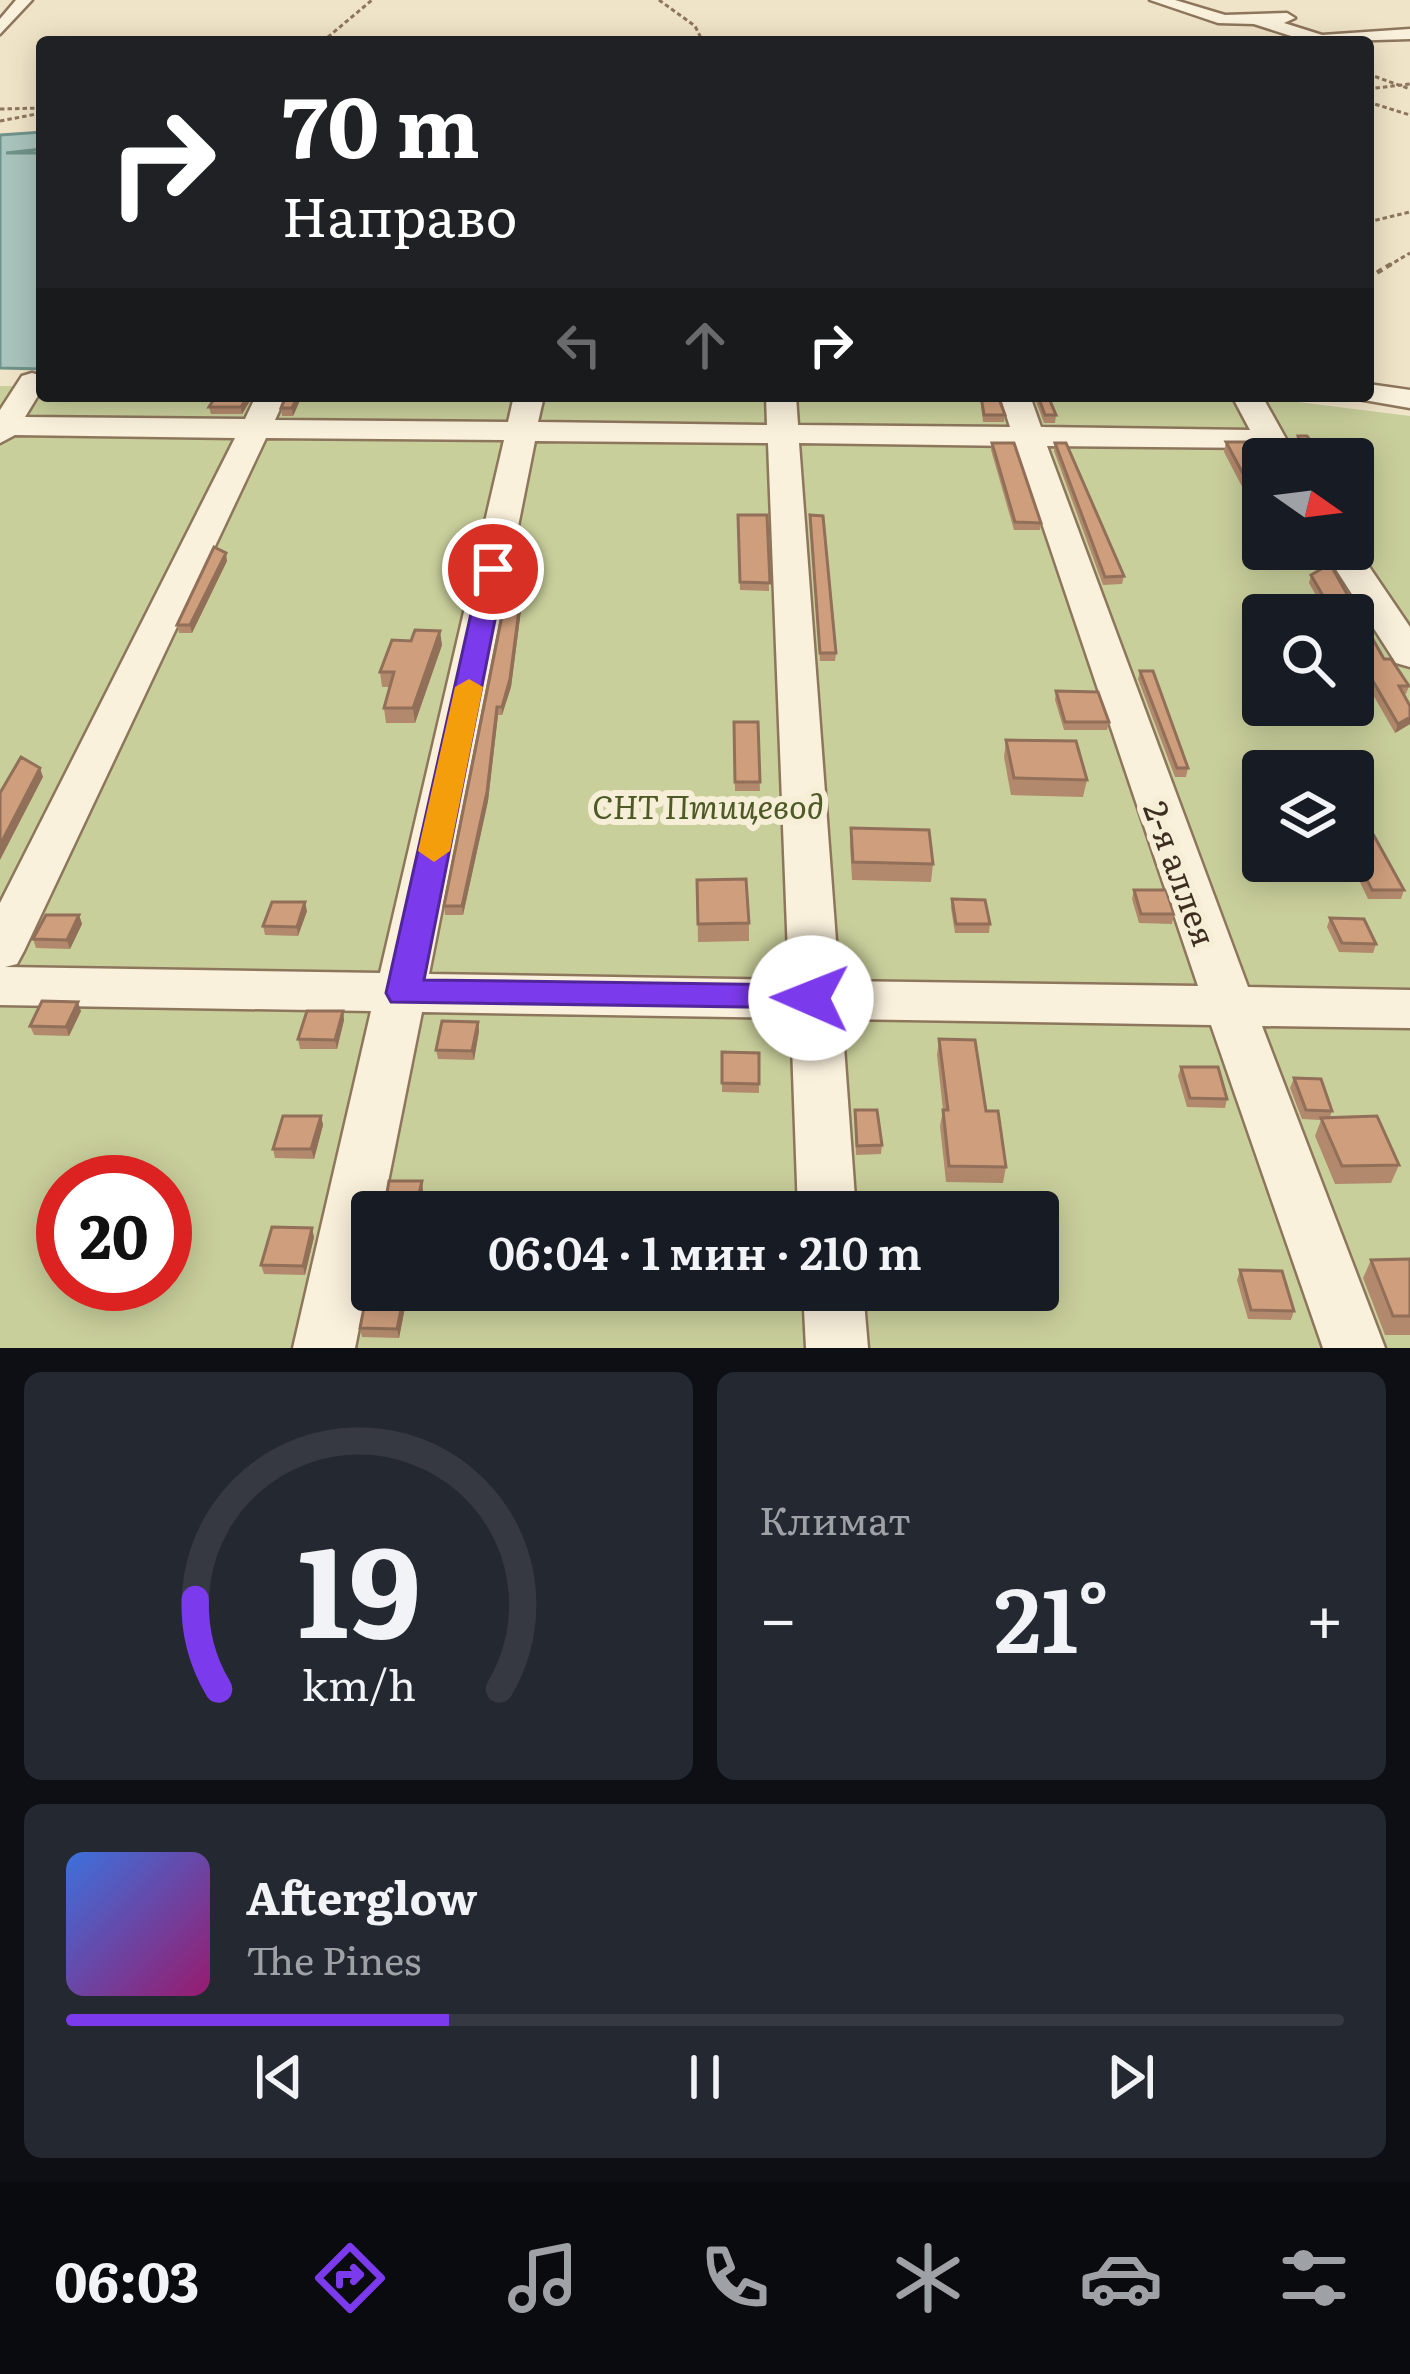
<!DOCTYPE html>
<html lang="ru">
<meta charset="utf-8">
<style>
body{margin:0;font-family:Literata,serif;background:#242831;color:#f1f3f6;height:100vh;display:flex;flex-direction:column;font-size:45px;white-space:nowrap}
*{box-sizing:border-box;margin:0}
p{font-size:39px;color:#9ea1a6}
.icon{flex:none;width:66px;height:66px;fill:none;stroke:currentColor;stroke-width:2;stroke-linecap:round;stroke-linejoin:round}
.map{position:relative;height:1348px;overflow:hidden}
.drawer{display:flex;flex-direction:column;gap:24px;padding:24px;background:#0d0f14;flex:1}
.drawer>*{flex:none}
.hud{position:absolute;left:36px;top:36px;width:1338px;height:366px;border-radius:12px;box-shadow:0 6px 30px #0003;background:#202124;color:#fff;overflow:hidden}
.needle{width:78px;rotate:104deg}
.tools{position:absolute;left:1242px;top:438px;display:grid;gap:24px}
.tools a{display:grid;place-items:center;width:132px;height:132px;border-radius:12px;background:#171b24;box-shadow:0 6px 30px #0003;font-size:60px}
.speed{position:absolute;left:36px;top:1155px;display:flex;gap:24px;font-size:60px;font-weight:700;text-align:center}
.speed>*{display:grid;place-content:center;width:156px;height:156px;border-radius:50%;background:#171b24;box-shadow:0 6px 30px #0003;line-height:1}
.speed .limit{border:18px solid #d22;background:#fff;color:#111}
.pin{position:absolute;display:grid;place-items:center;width:102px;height:102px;color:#fff;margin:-51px;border:6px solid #fff;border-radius:50%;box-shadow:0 3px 12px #0007}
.me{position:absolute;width:132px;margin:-66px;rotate:271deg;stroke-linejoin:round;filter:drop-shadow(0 0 9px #0008)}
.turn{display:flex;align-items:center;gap:42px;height:252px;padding:0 48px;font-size:54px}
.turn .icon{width:156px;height:156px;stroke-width:2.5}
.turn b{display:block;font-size:84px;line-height:102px}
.lanes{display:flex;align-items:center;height:114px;padding:0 48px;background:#0003;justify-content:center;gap:60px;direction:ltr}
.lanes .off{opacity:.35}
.big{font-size:90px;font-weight:600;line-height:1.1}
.drawer .widget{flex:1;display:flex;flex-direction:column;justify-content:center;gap:18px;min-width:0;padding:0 42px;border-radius:18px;background:#242831}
.drawer .dial{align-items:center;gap:0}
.dial svg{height:312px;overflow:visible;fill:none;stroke:#363941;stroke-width:7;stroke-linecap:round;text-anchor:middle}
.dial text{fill:#f1f3f6;stroke:none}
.song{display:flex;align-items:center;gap:36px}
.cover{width:144px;height:144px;border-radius:18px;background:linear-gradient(135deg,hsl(220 70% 55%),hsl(320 70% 35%))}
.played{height:12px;border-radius:6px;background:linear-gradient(90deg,#7c3aed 30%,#363941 30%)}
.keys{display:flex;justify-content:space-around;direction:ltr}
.heat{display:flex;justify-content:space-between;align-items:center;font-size:66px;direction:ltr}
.drawer .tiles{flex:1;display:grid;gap:24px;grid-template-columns:1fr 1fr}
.widget:last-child{grid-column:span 2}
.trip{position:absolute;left:351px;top:1191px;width:708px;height:120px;border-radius:12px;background:#171b24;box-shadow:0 6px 30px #0003;font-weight:600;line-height:120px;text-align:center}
.menu{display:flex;height:192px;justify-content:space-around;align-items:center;background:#090b0e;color:#9ea1a6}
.menu .icon{width:84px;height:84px}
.menu .active{color:#7c3aed}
.menu b{font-size:54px;color:#f1f3f6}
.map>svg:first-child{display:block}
.green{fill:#c9cf9b;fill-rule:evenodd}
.water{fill:#a9c4bc;stroke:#6f938a;stroke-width:3}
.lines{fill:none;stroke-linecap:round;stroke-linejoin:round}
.minor-casing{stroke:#8d765c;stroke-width:5}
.path-far1{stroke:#8d765c;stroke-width:3;stroke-dasharray:4.5 3;stroke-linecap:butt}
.path{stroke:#8d765c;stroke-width:4.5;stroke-dasharray:6 4.5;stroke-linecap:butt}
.minor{fill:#faf1dc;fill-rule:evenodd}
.wall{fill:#b2896c}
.shaded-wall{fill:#916f58}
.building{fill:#cf9f7d;stroke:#916f58;stroke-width:3}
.route{fill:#7c3aed;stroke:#51269a;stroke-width:3}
.slow{fill:#f59e0b}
.labels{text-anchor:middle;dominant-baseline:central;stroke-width:12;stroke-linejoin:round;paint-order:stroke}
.park-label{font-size:33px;font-style:italic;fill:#4d5a26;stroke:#f7eed8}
.street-label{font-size:33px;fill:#3d2e20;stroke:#f7eed8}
</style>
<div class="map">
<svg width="1410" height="1348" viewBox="0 0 1410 1348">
<rect width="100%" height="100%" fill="#f0e4c8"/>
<path class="green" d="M0,386h42v10h1209l159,20v932h-1410zM1263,459h90v90h-90zM1263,615h90v90h-90zM1263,771h90v90h-90zM63,1182h102v102h-102zM372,1212h666v78h-666z"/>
<path class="water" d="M42,132v17l-36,4h36v216l-42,-1v-233z"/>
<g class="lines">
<g class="minor-casing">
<path id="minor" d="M16,0h16l-32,34v-15z
M1150,0h25l50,15 62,-2 8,5 -11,5 38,12 88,-6v10l-100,3 -56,-18 -36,-1z
M32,373l10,3v13l-17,28 220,2 11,-23h30l-11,24 233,2 6,-26h30l-6,26 229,3 -1,-29h30l2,29 212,2 -10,-31h30l11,31 209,3 -18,-34h30l33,59 -3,4h-26l-6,-11 -213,-2 201,541 162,3v38l-148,-2 123,322h-62l-112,-323 -369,-6 14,193h-58l-7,-194 -369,-6 -40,200h-10v51l-17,85h-62l78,-337 -371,-6v-102l235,-465 -220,-3 -15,8v-33l22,-34zM266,438l238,2 -124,533 -375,-6 12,-3 7,-13zM535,441l233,2 21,537 -360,-6zM799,443l217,3 182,540 -359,-5z
M1368,384l42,6v18l-52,-9 10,-3z
M1353,543l57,84v40l-14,-4 -73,-114h30z
M803,1290h60l5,58h-62z"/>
</g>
<path class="path-far1" d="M659,0l36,26 8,16
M322,42l50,-42
M1368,74l42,15
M1368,89l42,-5
M1368,102l42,13
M0,109l42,-1
M0,121l42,-8
M1368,222l42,-10
M1388,266l22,-13"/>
<path class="path" d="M1368,278l25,-15"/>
<use href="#minor" class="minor"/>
</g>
<path class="wall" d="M216,396h37l-11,18h-31l-2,-7z
M286,396h16l-9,20h-11l-1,-8z
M980,396h18l7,19 -1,7h-21z
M1034,396h14l8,19 -1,8h-11z
M1298,436l26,23h-61v68l-39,-75 2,-10 43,11h26l2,-2 -2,-4z
M992,443l49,80 -1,7h-26l-23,-80z
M1055,443l69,133 -2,8 -19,1 -49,-134z
M738,515h29l2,76 -29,-1z
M810,515l26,138 -1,8h-15z
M227,561l-35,72h-13l-2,-8z
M527,564l-16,123 -9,28h-4l-10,86 -25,114h-18l-1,-9z
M1330,564l54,95h7l18,27 -3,8h-3l7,12v18l-15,9 -42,-73v-45h-26l-18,-32 2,-8z
M442,645l-27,78h-29l-2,-15 6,-21h-8l-2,-15z
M1140,671l48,97 -2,9h-11l-37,-98z
M1056,691l53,31 -2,8h-43l-9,-30z
M734,722h24l2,69h-25z
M1006,740l81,40 -4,17 -72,-2 -7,-38z
M1353,825l51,65 -3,9h-33l-18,-38h3z
M851,828l82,36 -2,18 -79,-2 -2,-34z
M697,880l52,43v18l-51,1z
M1134,890l40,24 -2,10 -33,-1 -7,-24z
M952,899l38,25 -1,9h-34l-4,-25z
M307,911l-9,25 -33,-1 -2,-9z
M79,915l3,9 -12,25 -34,-1 -3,-9z
M1330,918l46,26 -3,9 -34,-1 -12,-25z
M81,1011l-12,25 -35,-1 -4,-9z
M343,1011l1,9 -7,29h-37l-2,-10z
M478,1022l1,9 -5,29 -36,-1 -2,-9z
M939,1039l47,72 20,56 -3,16 -57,-1 -6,-56 3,-16 -6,-55z
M722,1052l37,1v40l-37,-1z
M1181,1067l46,32 -2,9 -38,-1 -9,-31z
M1294,1078l38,33 -2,6 69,48 -8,18 -56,1 -20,-48 6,-16 -19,-1 -12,-31z
M855,1110l27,35 -1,9 -25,1z
M321,1116l2,9 -9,34 -39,-1 -2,-9z
M314,1237l-9,38 -41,-1 -3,-9z
M1410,1259v76h-25l-22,-57 8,-18z
M1240,1270l54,41 -3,9 -43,-1 -11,-39z
M869,1290h42v3l-42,-1z
M407,1297l-8,41 -37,-1 -2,-9z"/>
<path class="shaded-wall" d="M248,396h5l-11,18 -1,-7z
M298,396h4l-9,20 -1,-8z
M226,553l1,8 -35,72 -2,-8z
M526,556l1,8 -16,123 -9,28v-8z
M440,631l2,14 -27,78 -2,-15z
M497,707l1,8 -10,86 -25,114 -1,-9z
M1410,717v7l-15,9 3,-9z
M40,768l3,9 -43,83v-15z
M305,902l2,9 -9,25 -1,-9z
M79,915l3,9 -12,25 -3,-9z
M78,1002l3,9 -12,25 -3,-9z
M343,1011l1,9 -7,29 -2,-9z
M478,1022l1,9 -5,29 -2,-9z
M321,1116l2,9 -9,34 -3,-10z
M422,1181l1,10 -4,21h-4z
M312,1228l2,9 -9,38 -2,-9z
M406,1290l1,7 -8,41 -2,-9z"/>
<path class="building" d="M216,396h32l-7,11h-32z
M286,396h12l-6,12h-11z
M981,396h17l7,19h-21z
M1038,396h10l8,19h-11z
M1298,436h9l17,23h-61v52l-37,-69h34l9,11h26l6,-6z
M992,443h22l27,80 -26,-1z
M1055,443h11l58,133 -19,1z
M738,515h29l3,68 -30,-1z
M810,515l13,1 13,137h-16z
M214,547l12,6 -36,72h-13z
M514,556h12l-16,123 -8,28h-5l-10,85 -25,114h-18z
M1330,564l54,95h7l18,27h-10l11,20v11l-12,7 -45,-77v-32h-19l-23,-40z
M415,630l25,1 -27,77h-29l10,-36h-14l12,-32 19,1z
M1140,671h13l35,97h-11z
M1056,691l42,1 11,30h-44z
M734,722h24l2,60h-25z
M1006,740l70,1 11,39 -73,-2z
M21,757l19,11 -40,77v-52z
M1353,825h15l36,65h-32l-19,-39z
M851,828l78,2 4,34 -80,-2z
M746,879l3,44 -51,1 -1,-44z
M1134,890h32l8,24h-33z
M952,899l33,1 5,24h-34z
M272,902h33l-8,25 -34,-1z
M46,915h33l-12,25 -34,-1z
M1330,918l34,1 12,25 -34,-1z
M42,1001l36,1 -12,25 -36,-1z
M307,1011h36l-8,29 -37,-1z
M442,1021l36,1 -6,29 -36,-1z
M939,1039l36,1 11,71h12l8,56 -57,-1 -6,-56h5z
M722,1052l37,1v31l-37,-1z
M1181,1067h37l9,32 -37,-1z
M1294,1078l27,1 11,32 -26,-1z
M855,1110h22l5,35 -25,1z
M283,1116h38l-10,33h-38z
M1377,1116l22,49 -57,1 -21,-48z
M389,1181h33l-7,31h-39l9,-8z
M272,1227l40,1 -9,38 -42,-1z
M1410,1259v57h-17l-22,-56z
M1240,1270l42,1 12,40 -43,-1z
M368,1287h4v3h33l-8,39 -37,-1z"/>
<path class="route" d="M493,562l12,7 -81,411 387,5 12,4 5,9 -5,10 -432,-6 -5,-9 95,-424z"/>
<path class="slow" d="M469,679l14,8 -33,164 -16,11 -16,-11 37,-164z"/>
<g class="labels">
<g class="park-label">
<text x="708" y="804">СНТ Птицевод</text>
</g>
<g class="street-label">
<text transform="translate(1182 873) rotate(70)">2-я аллея</text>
</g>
</g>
</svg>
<div class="tools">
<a><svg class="needle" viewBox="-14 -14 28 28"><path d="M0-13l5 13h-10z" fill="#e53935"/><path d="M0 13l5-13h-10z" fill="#9ea1a6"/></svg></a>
<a><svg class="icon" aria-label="search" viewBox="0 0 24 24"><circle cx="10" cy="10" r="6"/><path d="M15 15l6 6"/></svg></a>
<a><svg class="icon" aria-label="layers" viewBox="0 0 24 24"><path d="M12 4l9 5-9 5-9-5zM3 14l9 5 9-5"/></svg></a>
</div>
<div class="speed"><div class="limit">20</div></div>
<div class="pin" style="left:493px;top:569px;background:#d93025"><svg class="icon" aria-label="arrive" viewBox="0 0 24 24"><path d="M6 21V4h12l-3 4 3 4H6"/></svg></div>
<svg class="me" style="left:811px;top:998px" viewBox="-20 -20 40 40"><circle r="19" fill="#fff"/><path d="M0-13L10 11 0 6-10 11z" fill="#7c3aed"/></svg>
<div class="trip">06:04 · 1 мин · 210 m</div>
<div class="hud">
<div class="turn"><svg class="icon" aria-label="right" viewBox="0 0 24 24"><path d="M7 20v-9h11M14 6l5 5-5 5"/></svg><div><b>70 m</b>Направо</div></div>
<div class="lanes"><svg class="icon off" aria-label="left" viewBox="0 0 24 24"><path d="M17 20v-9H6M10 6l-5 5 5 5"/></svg><svg class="icon off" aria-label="ahead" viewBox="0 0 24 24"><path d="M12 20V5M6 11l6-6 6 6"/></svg><svg class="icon" aria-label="right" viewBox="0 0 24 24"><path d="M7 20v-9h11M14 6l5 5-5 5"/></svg></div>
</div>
</div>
<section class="drawer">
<div class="tiles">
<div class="widget dial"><svg viewBox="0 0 100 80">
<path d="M14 69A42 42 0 1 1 86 69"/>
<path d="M14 69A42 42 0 0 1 8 46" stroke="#7c3aed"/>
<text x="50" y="56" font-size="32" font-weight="700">19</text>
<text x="50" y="72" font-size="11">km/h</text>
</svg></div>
<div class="widget"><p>Климат</p>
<div class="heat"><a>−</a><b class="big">21°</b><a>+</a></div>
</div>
<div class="widget">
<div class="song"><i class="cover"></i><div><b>Afterglow</b><p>The Pines</p></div></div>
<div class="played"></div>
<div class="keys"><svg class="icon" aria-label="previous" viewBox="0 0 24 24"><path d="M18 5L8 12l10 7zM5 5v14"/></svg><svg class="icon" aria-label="pause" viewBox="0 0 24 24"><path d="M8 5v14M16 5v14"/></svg><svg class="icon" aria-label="next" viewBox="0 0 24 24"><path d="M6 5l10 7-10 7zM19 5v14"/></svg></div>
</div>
</div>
</section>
<nav class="menu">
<b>06:03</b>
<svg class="icon active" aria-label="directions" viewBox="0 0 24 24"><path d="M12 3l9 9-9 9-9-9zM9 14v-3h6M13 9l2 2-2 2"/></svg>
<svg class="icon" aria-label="music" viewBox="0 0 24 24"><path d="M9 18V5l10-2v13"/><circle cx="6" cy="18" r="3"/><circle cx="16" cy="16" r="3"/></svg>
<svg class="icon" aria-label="phone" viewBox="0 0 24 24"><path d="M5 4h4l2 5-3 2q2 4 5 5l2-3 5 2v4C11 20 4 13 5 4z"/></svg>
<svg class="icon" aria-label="climate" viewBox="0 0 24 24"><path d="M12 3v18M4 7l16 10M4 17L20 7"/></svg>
<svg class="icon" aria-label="car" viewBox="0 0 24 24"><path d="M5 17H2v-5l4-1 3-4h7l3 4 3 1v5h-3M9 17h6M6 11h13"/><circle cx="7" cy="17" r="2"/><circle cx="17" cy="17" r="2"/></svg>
<svg class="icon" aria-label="filters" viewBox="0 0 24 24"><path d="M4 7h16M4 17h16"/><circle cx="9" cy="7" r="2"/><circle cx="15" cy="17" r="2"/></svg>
</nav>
